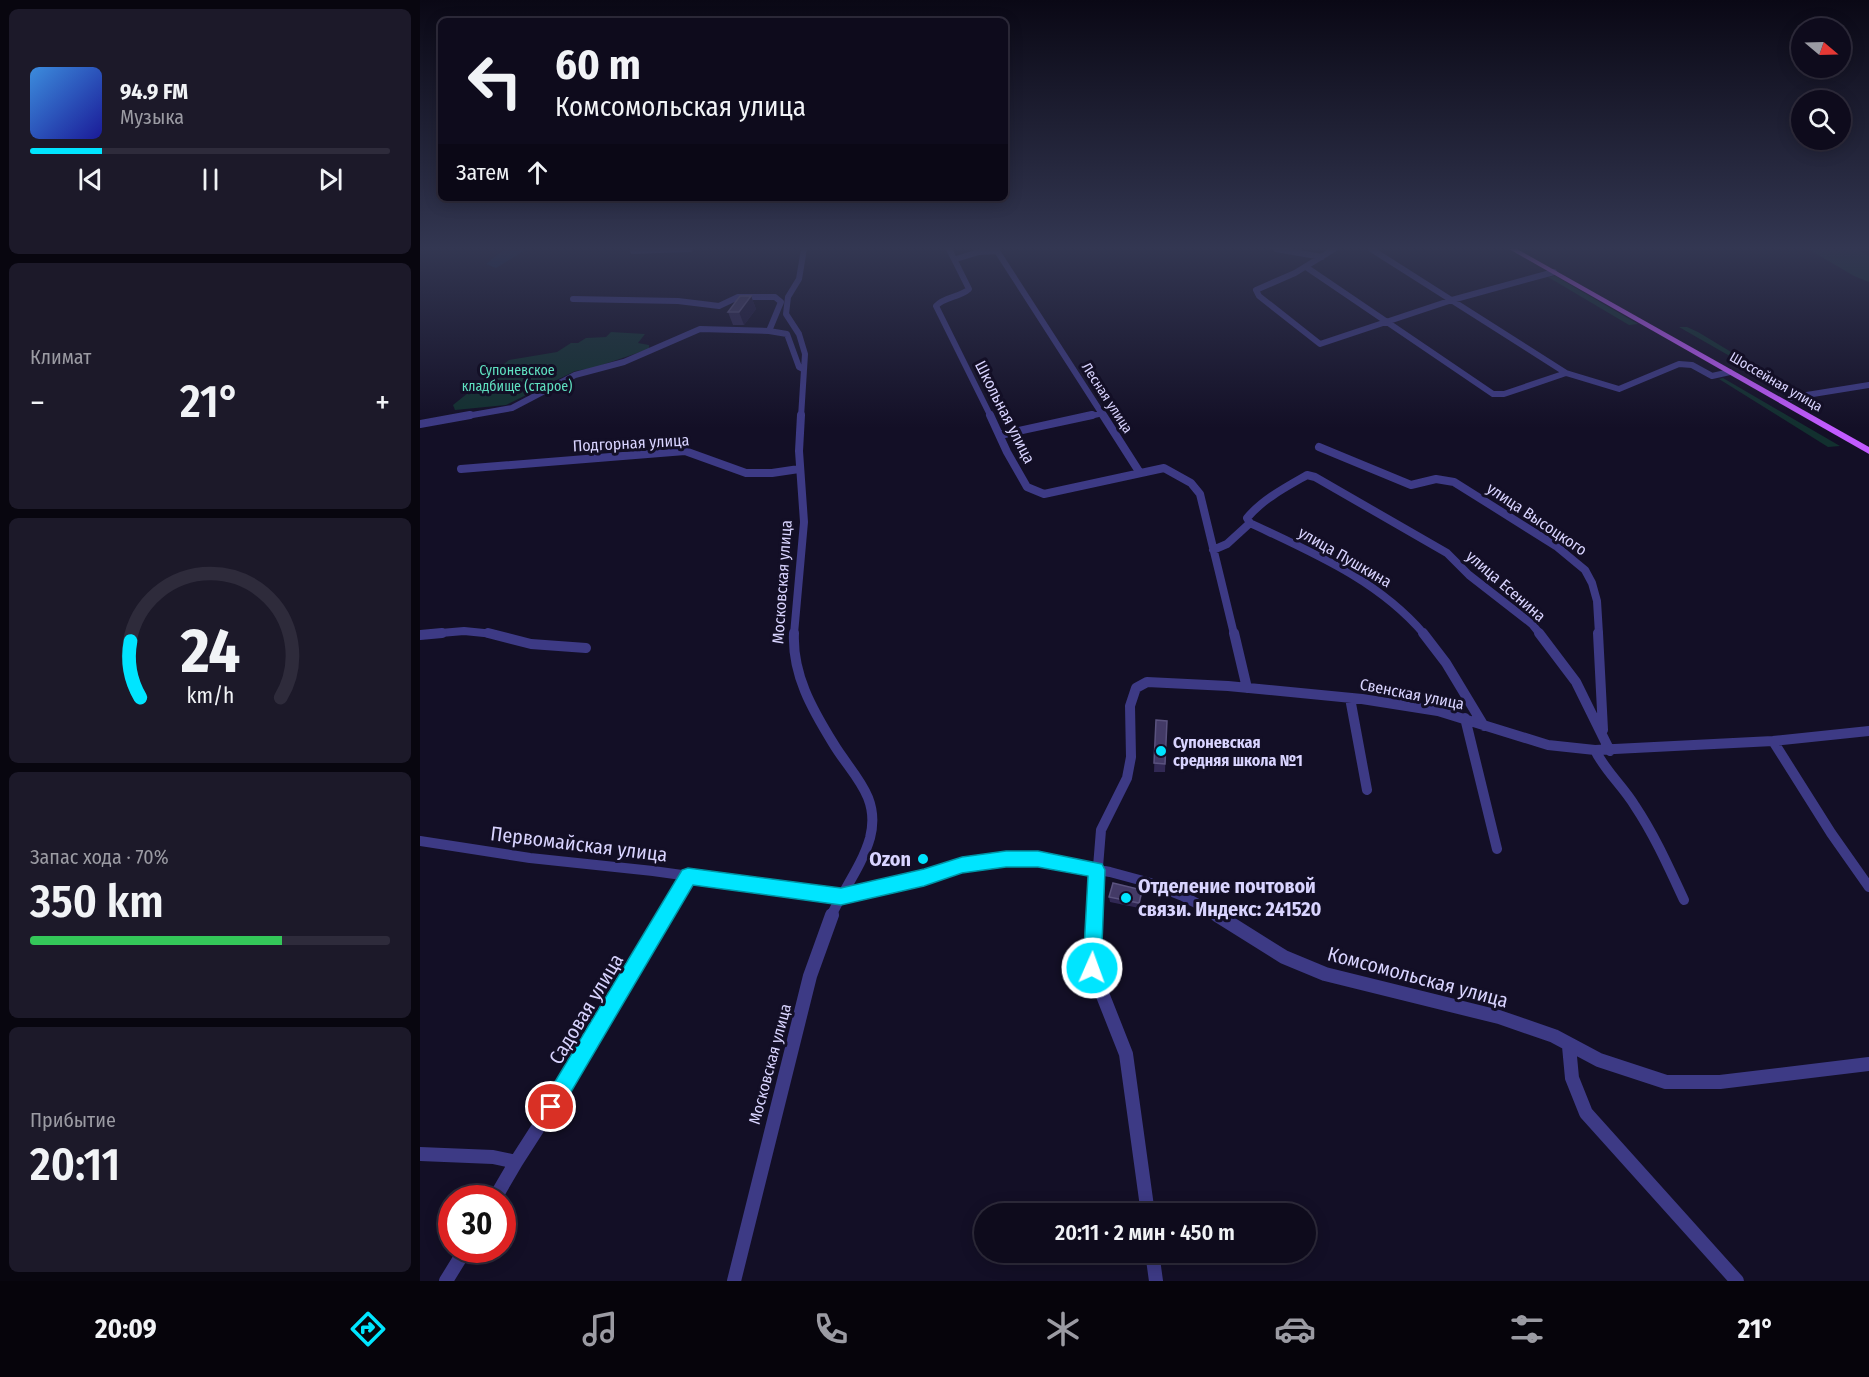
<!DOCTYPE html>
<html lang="ru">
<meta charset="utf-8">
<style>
body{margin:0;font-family:"Fira Sans Condensed",sans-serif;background:#1c1929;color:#f1f3f6;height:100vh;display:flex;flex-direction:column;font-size:22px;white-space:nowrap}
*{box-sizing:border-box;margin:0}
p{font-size:20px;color:#9b9ba3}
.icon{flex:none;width:33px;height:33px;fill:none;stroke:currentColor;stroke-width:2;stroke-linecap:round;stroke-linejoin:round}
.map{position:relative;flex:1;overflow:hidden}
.drawer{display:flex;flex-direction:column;gap:9px;padding:9px;background:#08060f;width:420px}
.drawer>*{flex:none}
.guide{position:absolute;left:18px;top:18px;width:570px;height:183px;border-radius:9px;box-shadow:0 3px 15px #0003,0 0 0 2px #2e2b3b;background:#0e0b1c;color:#f1f3f6;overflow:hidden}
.needle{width:39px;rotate:109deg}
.fabs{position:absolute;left:1371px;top:18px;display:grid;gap:12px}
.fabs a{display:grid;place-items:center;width:60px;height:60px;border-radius:50%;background:#0e0b1c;box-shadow:0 3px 15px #0003,0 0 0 2px #2e2b3b;font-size:30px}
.speed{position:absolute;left:18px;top:1185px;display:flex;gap:12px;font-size:30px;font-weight:700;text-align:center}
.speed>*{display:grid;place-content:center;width:78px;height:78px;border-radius:50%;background:#0e0b1c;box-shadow:0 3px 15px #0003,0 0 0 2px #2e2b3b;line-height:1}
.speed .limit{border:9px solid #d22;background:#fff;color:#111}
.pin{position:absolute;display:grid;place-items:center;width:51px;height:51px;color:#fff;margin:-26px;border:3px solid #fff;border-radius:50%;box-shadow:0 2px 6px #0007}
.me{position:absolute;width:66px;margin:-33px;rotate:2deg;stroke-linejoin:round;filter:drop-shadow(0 0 4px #0008)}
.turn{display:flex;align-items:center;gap:21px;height:126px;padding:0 18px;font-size:27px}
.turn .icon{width:78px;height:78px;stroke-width:2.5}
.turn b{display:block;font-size:42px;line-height:51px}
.then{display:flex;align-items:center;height:57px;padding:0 18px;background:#0003;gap:12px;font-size:22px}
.big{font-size:45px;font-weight:600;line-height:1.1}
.drawer .widget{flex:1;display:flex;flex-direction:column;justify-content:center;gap:9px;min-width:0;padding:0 21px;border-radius:9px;background:#1c1929}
.drawer .dial{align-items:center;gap:0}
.dial svg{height:156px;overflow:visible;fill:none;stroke:#2e2b3b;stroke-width:7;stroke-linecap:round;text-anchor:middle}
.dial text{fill:#f1f3f6;stroke:none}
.song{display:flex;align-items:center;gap:18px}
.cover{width:72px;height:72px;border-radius:9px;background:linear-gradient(135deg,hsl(210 70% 55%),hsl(240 70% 35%))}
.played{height:6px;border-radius:3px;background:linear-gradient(90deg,#00e5ff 20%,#2e2b3b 20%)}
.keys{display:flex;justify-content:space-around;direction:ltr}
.heat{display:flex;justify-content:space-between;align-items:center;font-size:33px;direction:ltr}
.charge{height:9px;border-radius:4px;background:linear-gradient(90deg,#34c759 70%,#2e2b3b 0)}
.trip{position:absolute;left:554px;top:1203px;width:342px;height:60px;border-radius:30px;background:#0e0b1c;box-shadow:0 3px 15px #0003,0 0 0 2px #2e2b3b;font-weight:600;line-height:60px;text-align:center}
.tabs{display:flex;height:96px;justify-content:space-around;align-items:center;background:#06040b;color:#9b9ba3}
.tabs .icon{width:42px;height:42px}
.tabs .active{color:#00e5ff}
.tabs b{font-size:27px;color:#f1f3f6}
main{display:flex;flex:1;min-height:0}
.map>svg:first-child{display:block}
.green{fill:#12302f}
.water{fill:#0a1f44}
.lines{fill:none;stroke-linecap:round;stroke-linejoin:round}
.minor-far3{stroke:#3d3a85;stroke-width:6}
.minor-far2{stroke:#3d3a85;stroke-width:8}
.minor-far1{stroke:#3d3a85;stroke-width:10}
.minor{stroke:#3d3a85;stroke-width:14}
.major{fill:#c25bff;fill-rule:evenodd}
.wall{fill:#312854}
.shaded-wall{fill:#1d163a}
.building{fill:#433a66;stroke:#5a527e;stroke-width:1.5}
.route{fill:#00e5ff;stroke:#0095a6;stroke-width:1.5}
.poi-dot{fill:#00e5ff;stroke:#130f26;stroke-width:2}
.labels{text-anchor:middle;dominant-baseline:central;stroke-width:6;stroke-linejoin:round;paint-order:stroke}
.far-park-label{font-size:14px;fill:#5fe0c0;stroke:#130f26}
.far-street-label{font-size:14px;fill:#d9d4ff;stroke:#130f26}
.street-label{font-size:16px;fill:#d9d4ff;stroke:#130f26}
.poi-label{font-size:16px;font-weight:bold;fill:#d9d4ff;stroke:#130f26;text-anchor:start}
.near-street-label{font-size:20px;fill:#d9d4ff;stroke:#130f26}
.near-poi-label{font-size:20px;font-weight:bold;fill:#d9d4ff;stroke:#130f26;text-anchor:end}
</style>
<main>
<section class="drawer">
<div class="widget">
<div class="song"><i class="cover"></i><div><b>94.9 FM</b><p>Музыка</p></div></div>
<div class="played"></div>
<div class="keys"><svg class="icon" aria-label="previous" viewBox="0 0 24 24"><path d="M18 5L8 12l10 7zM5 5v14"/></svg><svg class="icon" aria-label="pause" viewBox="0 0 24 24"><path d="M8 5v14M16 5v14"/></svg><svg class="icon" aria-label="next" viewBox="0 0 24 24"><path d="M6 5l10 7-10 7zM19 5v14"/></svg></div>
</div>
<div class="widget"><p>Климат</p>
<div class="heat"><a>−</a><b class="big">21°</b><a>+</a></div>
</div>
<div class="widget dial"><svg viewBox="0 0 100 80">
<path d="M14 69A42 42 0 1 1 86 69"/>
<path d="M14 69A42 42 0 0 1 9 40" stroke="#00e5ff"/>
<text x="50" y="56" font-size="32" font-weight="700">24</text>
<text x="50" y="72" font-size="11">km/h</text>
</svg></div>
<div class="widget"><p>Запас хода · 70%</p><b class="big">350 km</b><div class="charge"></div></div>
<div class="widget"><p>Прибытие</p><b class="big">20:11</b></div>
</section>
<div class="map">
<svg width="1449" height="1281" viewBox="0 0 1449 1281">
<rect width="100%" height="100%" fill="#130f26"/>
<path class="green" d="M1388,249h49l12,7v26l-15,-6z
M1135,276l83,48 -9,1 -81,-48z
M1259,327h8l11,5 96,58h-5z
M191,332l34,2 -7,9 11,2v4l-56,19 -18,3 -69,34 -51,5 -2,-5 56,-45 48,-8 14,-9h7l8,-5 20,-1z
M1303,378l117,68 -12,1 -109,-68z"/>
<path class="water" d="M85,249h22l-31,19 -10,-4z"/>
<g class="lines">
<path class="minor-far3" d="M529,249l20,40c-10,9 -24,7 -33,17l55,111
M856,249l46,8
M914,249l-39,24 -39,17 3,6 61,48 132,-44 102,-28
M951,249l195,124
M213,251l57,-2
M536,259l23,-7 18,-1 107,166
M886,267l187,127h11l62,-21 53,16 60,-25 13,1 20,11 18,-4
M153,299l105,2 41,5 19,-9h37l6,5 -12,29 18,3 12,33 4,2
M1368,398l81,-13
M41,417l51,-9 63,-33 49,-13 76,-33 69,2
M381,417l4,-63 -6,-20 -13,-20 2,-17 11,-18 5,-30
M665,417l18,-4"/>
<path class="minor-far2" d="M570,415l17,37 20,35 17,7 120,-26 27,15 9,11 34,140
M683,415l37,58
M0,424l50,-9
M580,435l92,-20
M899,447l92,38 25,-6 18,3 102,64 29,24 7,13 5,18 2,33
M41,469l224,-18 61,22h26l27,-4
M830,523l-3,-5c16,-19 39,-31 60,-43l8,2 132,76 22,22 63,49 8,10
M793,550l14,-6 23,-21c63,30 128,57 174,111
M9,634l35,-3 30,3
M374,634l10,-112 -5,-71 2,-36"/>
<path class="minor-far1" d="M68,633l43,11 55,4
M374,633c-2,41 18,76 39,110 19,32 48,53 37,95 -8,28 -27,52 -39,78
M814,633l13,55
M1003,633l23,30 38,63
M1119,633l37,49 34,69
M1178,633l5,97
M0,635l22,-2
M930,698l17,92
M1045,718l32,131
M1353,741l58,92 38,54
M1175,750c10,21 28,36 40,56 20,30 34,62 49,94
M0,841l110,17 123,13 188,26 83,-19 38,-13 44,-6h32l72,13 37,10 36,14 37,20
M245,916l23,-40
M674,916l7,-86 26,-52 4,-21 -1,-51 6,-18 11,-6 81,4 134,13 76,12 110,34 47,5 178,-9 96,-10"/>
<path class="minor" d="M674,915l-2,53 34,86 22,160
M797,915l67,42 41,17 174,43 55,19 45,24 67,22h54l149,-18
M1149,1046l3,32 14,35 151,168
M0,1154l73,3 23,5 70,-109 80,-138
M75,1198l21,-36
M732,1252l4,29
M26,1281l19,-31
M314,1281l76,-305 22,-61"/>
<path class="major" d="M1089,249h8l352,198v7z"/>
</g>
<path class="wall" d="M331,296l5,13 -12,16h-11l-5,-13z
M736,720l11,1 -2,51h-11z
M722,890v5l-3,13 -29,-6 -1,-5z"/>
<path class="shaded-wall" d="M331,296l5,13 -12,16 -5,-13z"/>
<path class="building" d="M320,296h11l-12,16h-11z
M736,720l11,1 -2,43 -11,-1z
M693,883l29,7 -3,13 -30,-6z"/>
<linearGradient id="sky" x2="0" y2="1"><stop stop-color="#0a0815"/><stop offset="0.58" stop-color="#333752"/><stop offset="1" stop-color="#333752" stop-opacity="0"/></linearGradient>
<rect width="1449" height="428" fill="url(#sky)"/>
<path class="route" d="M586,851h32l64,13 3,6 -4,98 -2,6 -7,3 -6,-3 -3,-6 5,-92 -50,-9h-32l-44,6 -38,13 -83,19 -148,-20 -135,229 -7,3 -7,-3 -3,-7 3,-7 138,-230 6,-2 153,20 83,-19 38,-12z"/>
<g class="poi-dot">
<circle cx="741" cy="751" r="6"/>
<circle cx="503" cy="859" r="6"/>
<circle cx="706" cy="898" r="6"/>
</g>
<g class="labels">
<g class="far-park-label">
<text x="97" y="370">Супоневское<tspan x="97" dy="16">кладбище (старое)</tspan></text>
</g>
<g class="far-street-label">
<text transform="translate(1356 382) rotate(30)">Шоссейная улица</text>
<text transform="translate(687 398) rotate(57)">Лесная улица</text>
</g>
<g class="street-label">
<text transform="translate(585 412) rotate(63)">Школьная улица</text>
<text transform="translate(211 443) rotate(-3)">Подгорная улица</text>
<text transform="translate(1117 519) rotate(34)">улица Высоцкого</text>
<text transform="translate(925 557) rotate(30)">улица Пушкина</text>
<text transform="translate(362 582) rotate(-86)">Московская улица</text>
<text transform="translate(1086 586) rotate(41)">улица Есенина</text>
<text transform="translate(992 694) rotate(11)">Свенская улица</text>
<text transform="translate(350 1064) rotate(-75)">Московская улица</text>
</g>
<g class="poi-label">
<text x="753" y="742">Супоневская<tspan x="753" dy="18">средняя школа №1</tspan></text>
</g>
<g class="near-street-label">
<text transform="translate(159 844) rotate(7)">Первомайская улица</text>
<text transform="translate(998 977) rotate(15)">Комсомольская улица</text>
<text transform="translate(166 1009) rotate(-59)">Садовая улица</text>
</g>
<g class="near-poi-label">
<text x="491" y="859">Ozon</text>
<text x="718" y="886" text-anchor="start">Отделение почтовой<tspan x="718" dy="23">связи. Индекс: 241520</tspan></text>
</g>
</g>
</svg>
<div class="fabs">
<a><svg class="needle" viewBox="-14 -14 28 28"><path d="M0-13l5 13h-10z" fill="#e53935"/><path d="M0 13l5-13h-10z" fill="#9b9ba3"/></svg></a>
<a><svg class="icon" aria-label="search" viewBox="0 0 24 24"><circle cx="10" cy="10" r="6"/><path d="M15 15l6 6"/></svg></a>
</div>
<div class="speed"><div class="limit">30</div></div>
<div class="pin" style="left:131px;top:1107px;background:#d93025"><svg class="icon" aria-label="arrive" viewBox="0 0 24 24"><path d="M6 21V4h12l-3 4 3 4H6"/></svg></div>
<svg class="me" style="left:672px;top:968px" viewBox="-20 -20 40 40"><circle r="17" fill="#00e5ff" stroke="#fff" stroke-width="3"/><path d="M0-11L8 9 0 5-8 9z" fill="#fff"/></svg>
<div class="trip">20:11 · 2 мин · 450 m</div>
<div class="guide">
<div class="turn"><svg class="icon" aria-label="left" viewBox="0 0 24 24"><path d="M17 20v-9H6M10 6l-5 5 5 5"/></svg><div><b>60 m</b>Комсомольская улица</div></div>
<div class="then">Затем<svg class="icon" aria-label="ahead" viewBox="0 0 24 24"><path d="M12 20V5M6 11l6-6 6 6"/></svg></div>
</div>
</div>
</main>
<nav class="tabs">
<b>20:09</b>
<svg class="icon active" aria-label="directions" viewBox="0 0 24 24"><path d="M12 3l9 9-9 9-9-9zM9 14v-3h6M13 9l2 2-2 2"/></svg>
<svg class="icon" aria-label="music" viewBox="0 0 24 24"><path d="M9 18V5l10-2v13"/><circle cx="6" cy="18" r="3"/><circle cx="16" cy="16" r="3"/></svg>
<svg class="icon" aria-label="phone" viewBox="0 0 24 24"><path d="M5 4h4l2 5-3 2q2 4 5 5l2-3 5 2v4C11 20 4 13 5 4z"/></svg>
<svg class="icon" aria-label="climate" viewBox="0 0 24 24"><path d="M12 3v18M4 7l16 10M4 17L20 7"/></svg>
<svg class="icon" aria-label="car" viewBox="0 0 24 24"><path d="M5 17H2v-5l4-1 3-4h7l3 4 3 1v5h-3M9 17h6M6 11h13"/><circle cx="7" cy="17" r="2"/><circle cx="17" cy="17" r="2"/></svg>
<svg class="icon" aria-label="filters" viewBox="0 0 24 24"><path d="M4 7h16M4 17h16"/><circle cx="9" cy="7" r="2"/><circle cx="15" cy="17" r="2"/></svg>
<b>21°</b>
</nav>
